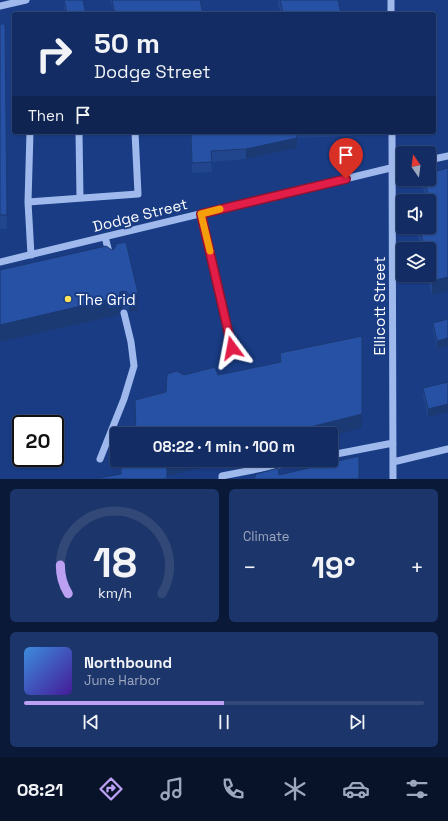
<!DOCTYPE html>
<meta charset="utf-8">
<style>
body{margin:0;font-family:"Space Grotesk",sans-serif;background:#1c356a;color:#f1f3f6;height:100vh;display:flex;flex-direction:column;font-size:15px;white-space:nowrap}
*{box-sizing:border-box;margin:0}
p{font-size:13px;color:#9da8bf}
.icon{flex:none;width:22px;height:22px;fill:none;stroke:currentColor;stroke-width:2;stroke-linecap:round;stroke-linejoin:round}
.map{position:relative;height:479px;overflow:hidden}
.side{display:flex;flex-direction:column;gap:10px;padding:10px;background:#0a1937;flex:1}
.side>*{flex:none}
.banner{position:absolute;left:12px;top:12px;width:424px;height:122px;border-radius:4px;box-shadow:0 1px 3px #0004,0 0 0 1px #324978;background:#132d64;color:#f1f3f6;overflow:hidden}
.needle{width:26px;rotate:346deg}
.fabs{position:absolute;left:396px;top:146px;display:grid;gap:8px}
.fabs a{display:grid;place-items:center;width:40px;height:40px;border-radius:4px;background:#132d64;box-shadow:0 1px 3px #0004,0 0 0 1px #324978;font-size:20px}
.speed{position:absolute;left:12px;top:415px;display:flex;gap:8px;font-size:20px;font-weight:700;text-align:center}
.speed>*{display:grid;place-content:center;width:52px;height:52px;border-radius:50%;background:#132d64;box-shadow:0 1px 3px #0004,0 0 0 1px #324978;line-height:1}
.speed .limit{border:2px solid #111;border-radius:6px;background:#fff;color:#111}
.pin{position:absolute;display:grid;place-items:center;width:34px;height:34px;color:#fff;margin:-41px -17px;border-radius:50% 50% 50% 0;rotate:-45deg;box-shadow:0 0 4px #0007}
.pin .icon{rotate:45deg}
.me{position:absolute;width:44px;margin:-22px;rotate:347deg;stroke-linejoin:round;filter:drop-shadow(0 0 3px #0008)}
.turn{display:flex;align-items:center;gap:14px;height:84px;padding:0 16px;font-size:18px}
.turn .icon{width:52px;height:52px;stroke-width:2.5}
.turn b{display:block;font-size:28px;line-height:34px}
.then{display:flex;align-items:center;height:38px;padding:0 16px;background:#0003;gap:8px;font-size:15px}
.big{font-size:30px;font-weight:700;line-height:1.1}
.side .tile{flex:1;display:flex;flex-direction:column;justify-content:center;gap:6px;min-width:0;padding:0 14px;border-radius:6px;background:#1c356a}
.side .dial{align-items:center;gap:0}
.dial svg{height:104px;overflow:visible;fill:none;stroke:#324978;stroke-width:7;stroke-linecap:round;text-anchor:middle}
.dial text{fill:#f1f3f6;stroke:none}
.song{display:flex;align-items:center;gap:12px}
.cover{width:48px;height:48px;border-radius:6px;background:linear-gradient(135deg,hsl(210 70% 55%),hsl(260 70% 35%))}
.played{height:4px;border-radius:2px;background:linear-gradient(90deg,#bca0f2 50%,#324978 50%)}
.keys{display:flex;justify-content:space-around;direction:ltr}
.heat{display:flex;justify-content:space-between;align-items:center;font-size:22px;direction:ltr}
.side .tiles{flex:1;display:grid;gap:10px;grid-template-columns:1fr 1fr}
.tile:last-child{grid-column:span 2}
.trip{position:absolute;left:110px;top:427px;width:228px;height:40px;border-radius:4px;background:#132d64;box-shadow:0 1px 3px #0004,0 0 0 1px #324978;font-weight:700;line-height:40px;text-align:center}
.tabs{display:flex;height:64px;justify-content:space-around;align-items:center;background:#081228;color:#9da8bf}
.tabs .icon{width:28px;height:28px}
.tabs .on{color:#bca0f2}
.tabs b{font-size:18px;color:#f1f3f6}
.map>svg:first-child{display:block}
.lines{fill:none;stroke-linecap:round;stroke-linejoin:round}
.minor{stroke:#9fb9ec;stroke-width:7}
.wall{fill:#22468d}
.shaded-wall{fill:#1b3973}
.building{fill:#2751a4;stroke:#1b3973}
.route-casing{stroke:#92132f;stroke-width:10}
.route{stroke:#e11d48;stroke-width:7}
.slow{stroke:#f59e0b;stroke-width:7}
.poi-dot{fill:#ffe25a;stroke:#193c85;stroke-width:1.5}
.labels{text-anchor:middle;dominant-baseline:central;stroke-width:4;stroke-linejoin:round;paint-order:stroke}
.street-label{font-size:15px;fill:#fff;stroke:#193c85}
.poi-label{font-size:15px;fill:#fff;stroke:#193c85;text-anchor:start}
</style>
<div class="map">
<svg width="448" height="479" viewBox="0 0 448 479">
<rect width="100%" height="100%" fill="#193c85"/>
<g class="lines">
<path class="minor" d="M391,0v14
M0,6l26,-6
M30,132l-2,70 3,53
M79,132l1,66
M392,132l1,347
M429,160l19,-4
M28,202l110,-8 -3,-62
M201,214l30,134
M105,237l5,19
M0,262l403,-97
M331,455l62,-12
M100,459l24,-60 10,-33 -3,-24 -7,-29
M393,462l55,-13
M222,479v-3l82,-16"/>
</g>
<path class="wall" d="M64,0l22,14h-21l-1,-6z
M110,0h90l3,14h-89z
M278,0h60l3,14h-60l-3,-9z
M0,24h5l2,205h-7z
M190,132h161v4l-54,2v10l-51,11 -35,3 1,10 -20,1z
M448,168l-16,127 -5,-20h2v-26h-8l-5,-22h13v-26h-3l-3,-13v-9h6z
M106,246l32,64 -9,2 -2,-3 -4,-1 -3,2 -1,5 -119,27v-72z
M448,319v27l-11,3 -4,-18v-8z
M280,353l82,75 -226,6 -1,-34 31,-8 18,-17h34l62,-13z
M448,382l-20,35 -5,-21v-8z"/>
<path class="shaded-wall" d="M297,138v10l-51,11v-10z
M448,277v14l-16,4v-14z
M123,291v17l-3,2 -1,5 -119,27v-17z
M138,293v17l-9,2v-17z
M448,338v8l-11,3v-8z
M448,404v8l-20,5v-8z
M362,414v14l-31,8v-2h-49z
M177,460h56l-66,16v-13z"/>
<path class="building" d="M64,0h19l3,14h-19z
M112,0h88l3,14h-88z
M280,0h58l3,14h-58z
M0,24h5l2,191h-7z
M191,132h104l2,6 -51,11 -35,2 1,11 -20,1z
M448,168v109l-16,4 -3,-14v-18h-4l-6,-22h10v-17l3,-1 -8,-30h5v-6z
M126,242l12,51 -9,2 -2,-3 -4,-1 -3,1 -1,5 -119,28v-55l106,-24 6,4 3,-2 1,-4z
M448,319v19l-11,3 -4,-18z
M362,336v78l-80,20h-148l2,-1 -1,-33 31,-8 1,-18 10,-3 7,4 31,-8 3,8 63,-13 -1,-9z
M448,382v22l-20,5 -5,-21z
M359,456v23h-105l2,-5 22,-6 1,7z
M121,460h56l-10,3v16h-74l28,-5z"/>
<g class="lines">
<g class="route-casing">
<path id="route" d="M232,348l-31,-134 145,-35"/>
</g>
<use href="#route" class="route"/>
<path class="slow" d="M210,251l-9,-37 19,-5"/>
</g>
<circle class="poi-dot" cx="68" cy="299" r="4"/>
<g class="labels">
<g class="street-label">
<text transform="translate(140 215) rotate(-14)">Dodge Street</text>
<text transform="translate(379 306) rotate(-90)">Ellicott Street</text>
</g>
<g class="poi-label">
<text x="76" y="299">The Grid</text>
</g>
</g>
</svg>
<div class="fabs">
<a><svg class="needle" viewBox="-14 -14 28 28"><path d="M0-13l5 13h-10z" fill="#e53935"/><path d="M0 13l5-13h-10z" fill="#9da8bf"/></svg></a>
<a><svg class="icon" aria-label="sound" viewBox="0 0 24 24"><path d="M4 9h4l5-4v14l-5-4H4zM17 9q2 3 0 6"/></svg></a>
<a><svg class="icon" aria-label="layers" viewBox="0 0 24 24"><path d="M12 4l9 5-9 5-9-5zM3 14l9 5 9-5"/></svg></a>
</div>
<div class="speed"><div class="limit">20</div></div>
<div class="pin" style="left:346px;top:179px;background:#d93025"><svg class="icon" aria-label="arrive" viewBox="0 0 24 24"><path d="M6 21V4h12l-3 4 3 4H6"/></svg></div>
<svg class="me" style="left:232px;top:348px" viewBox="-20 -20 40 40"><path d="M0-17L14 15 0 8-14 15z" fill="#e11d48" stroke="#fff" stroke-width="4"/></svg>
<div class="trip">08:22 · 1 min · 100 m</div>
<div class="banner">
<div class="turn"><svg class="icon" aria-label="right" viewBox="0 0 24 24"><path d="M7 20v-9h11M14 6l5 5-5 5"/></svg><div><b>50 m</b>Dodge Street</div></div>
<div class="then">Then<svg class="icon" aria-label="arrive" viewBox="0 0 24 24"><path d="M6 21V4h12l-3 4 3 4H6"/></svg></div>
</div>
</div>
<section class="side">
<div class="tiles">
<div class="tile dial"><svg viewBox="0 0 100 80">
<path d="M14 69A42 42 0 1 1 86 69"/>
<path d="M14 69A42 42 0 0 1 8 47" stroke="#bca0f2"/>
<text x="50" y="56" font-size="32" font-weight="700">18</text>
<text x="50" y="72" font-size="11">km/h</text>
</svg></div>
<div class="tile"><p>Climate</p>
<div class="heat"><a>−</a><b class="big">19°</b><a>+</a></div>
</div>
<div class="tile">
<div class="song"><i class="cover"></i><div><b>Northbound</b><p>June Harbor</p></div></div>
<div class="played"></div>
<div class="keys"><svg class="icon" aria-label="previous" viewBox="0 0 24 24"><path d="M18 5L8 12l10 7zM5 5v14"/></svg><svg class="icon" aria-label="pause" viewBox="0 0 24 24"><path d="M8 5v14M16 5v14"/></svg><svg class="icon" aria-label="next" viewBox="0 0 24 24"><path d="M6 5l10 7-10 7zM19 5v14"/></svg></div>
</div>
</div>
</section>
<nav class="tabs">
<b>08:21</b>
<svg class="icon on" aria-label="directions" viewBox="0 0 24 24"><path d="M12 3l9 9-9 9-9-9zM9 14v-3h6M13 9l2 2-2 2"/></svg>
<svg class="icon" aria-label="music" viewBox="0 0 24 24"><path d="M9 18V5l10-2v13"/><circle cx="6" cy="18" r="3"/><circle cx="16" cy="16" r="3"/></svg>
<svg class="icon" aria-label="phone" viewBox="0 0 24 24"><path d="M5 4h4l2 5-3 2q2 4 5 5l2-3 5 2v4C11 20 4 13 5 4z"/></svg>
<svg class="icon" aria-label="climate" viewBox="0 0 24 24"><path d="M12 3v18M4 7l16 10M4 17L20 7"/></svg>
<svg class="icon" aria-label="car" viewBox="0 0 24 24"><path d="M5 17H2v-5l4-1 3-4h7l3 4 3 1v5h-3M9 17h6M6 11h13"/><circle cx="7" cy="17" r="2"/><circle cx="17" cy="17" r="2"/></svg>
<svg class="icon" aria-label="filters" viewBox="0 0 24 24"><path d="M4 7h16M4 17h16"/><circle cx="9" cy="7" r="2"/><circle cx="15" cy="17" r="2"/></svg>
</nav>
